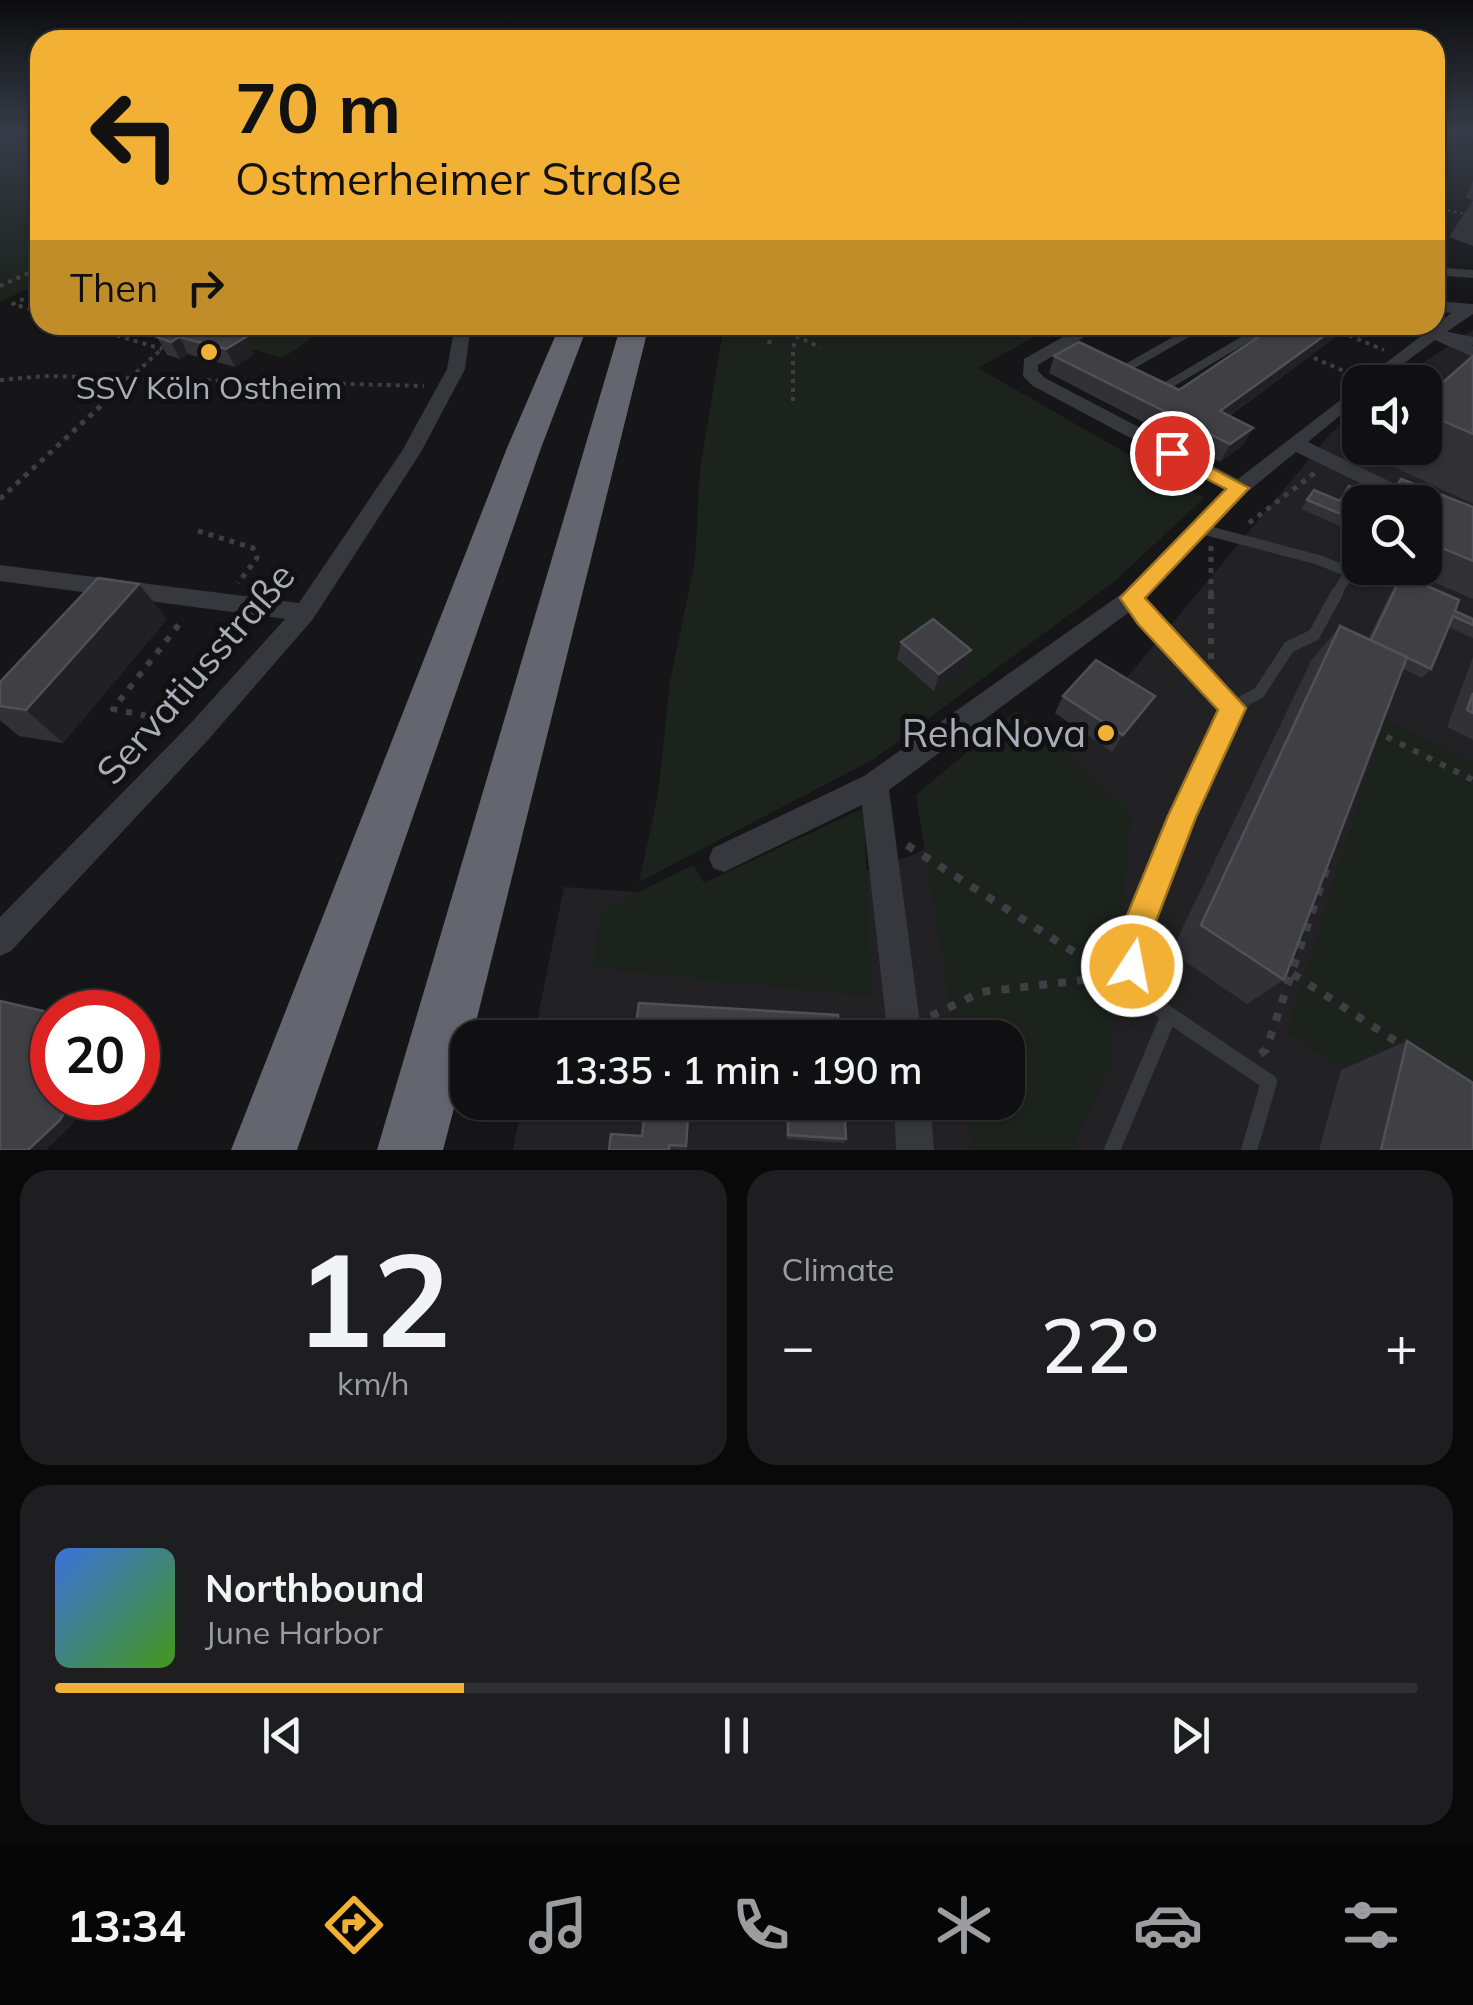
<!DOCTYPE html>
<meta charset="utf-8">
<style>
body{margin:0;font-family:Mulish,sans-serif;background:#1e1e20;color:#f1f3f6;height:100vh;display:flex;flex-direction:column;font-size:38px;white-space:nowrap}
*{box-sizing:border-box;margin:0}
p{font-size:32px;color:#9c9d9f}
.icon{flex:none;width:55px;height:55px;fill:none;stroke:currentColor;stroke-width:2;stroke-linecap:round;stroke-linejoin:round}
.map{position:relative;height:1150px;overflow:hidden}
.panel{display:flex;flex-direction:column;gap:20px;padding:20px;background:#09090a;flex:1}
.panel>*{flex:none}
.guide{position:absolute;left:30px;top:30px;width:1415px;height:305px;border-radius:30px;box-shadow:0 2px 8px #0004,0 0 0 2px #303032;background:#f2b134;color:#111;overflow:hidden}
.controls{position:absolute;left:1342px;top:365px;display:grid;gap:20px}
.controls a{display:grid;place-items:center;width:100px;height:100px;border-radius:20px;background:#101012;box-shadow:0 2px 8px #0004,0 0 0 2px #303032;font-size:50px}
.speed{position:absolute;left:30px;top:990px;display:flex;gap:20px;font-size:50px;font-weight:700;text-align:center}
.speed>*{display:grid;place-content:center;width:130px;height:130px;border-radius:50%;background:#101012;box-shadow:0 2px 8px #0004,0 0 0 2px #303032;line-height:1}
.speed .limit{border:15px solid #d22;background:#fff;color:#111}
.pin{position:absolute;display:grid;place-items:center;width:85px;height:85px;color:#fff;margin:-42px;border:5px solid #fff;border-radius:50%;box-shadow:0 2px 10px #0007}
.me{position:absolute;width:110px;margin:-55px;rotate:11deg;stroke-linejoin:round;filter:drop-shadow(0 0 8px #0008)}
.turn{display:flex;align-items:center;gap:35px;height:210px;padding:0 40px;font-size:45px}
.turn .icon{width:130px;height:130px;stroke-width:2.5}
.turn b{display:block;font-size:70px;line-height:85px}
.then{display:flex;align-items:center;height:95px;padding:0 40px;background:#0003;gap:20px;font-size:38px}
.big{font-size:75px;font-weight:600;line-height:1.1}
.panel .widget{flex:1;display:flex;flex-direction:column;justify-content:center;gap:15px;min-width:0;padding:0 35px;border-radius:30px;background:#1e1e20}
.panel .dial{align-items:center;gap:0}
.dial b{font-size:130px;line-height:1}
.song{display:flex;align-items:center;gap:30px}
.cover{width:120px;height:120px;border-radius:15px;background:linear-gradient(135deg,hsl(220 70% 55%),hsl(100 70% 35%))}
.played{height:10px;border-radius:5px;background:linear-gradient(90deg,#f2b134 30%,#303032 30%)}
.keys{display:flex;justify-content:space-around;direction:ltr}
.heat{display:flex;justify-content:space-between;align-items:center;font-size:55px;direction:ltr}
.panel .tiles{flex:1;display:grid;gap:20px;grid-template-columns:1fr 1fr}
.widget:last-child{grid-column:span 2}
.trip{position:absolute;left:450px;top:1020px;width:575px;height:100px;border-radius:30px;background:#101012;box-shadow:0 2px 8px #0004,0 0 0 2px #303032;font-weight:600;line-height:100px;text-align:center}
.tabs{display:flex;height:160px;justify-content:space-around;align-items:center;background:#060607;color:#9c9d9f}
.tabs .icon{width:70px;height:70px}
.tabs .on{color:#f2b134}
.tabs b{font-size:45px;color:#f1f3f6}
.map>svg:first-child{display:block}
.built{fill:#222225;fill-rule:evenodd}
.green{fill:#1c231d}
.lines{fill:none;stroke-linecap:round;stroke-linejoin:round}
.path-far4{stroke:#3d3f44;stroke-width:2.5;stroke-dasharray:2.5 4;stroke-linecap:butt}
.path-far3{stroke:#3d3f44;stroke-width:4;stroke-dasharray:4 5;stroke-linecap:butt}
.path-far2{stroke:#3d3f44;stroke-width:5;stroke-dasharray:5 6;stroke-linecap:butt}
.path-far1{stroke:#3d3f44;stroke-width:6;stroke-dasharray:6 9;stroke-linecap:butt}
.path{stroke:#3d3f44;stroke-width:8;stroke-dasharray:8 11;stroke-linecap:butt}
.lane-far3{stroke:#37383d;stroke-width:8}
.lane-far2{stroke:#37383d;stroke-width:10}
.lane-far1{stroke:#37383d;stroke-width:12}
.lane{stroke:#37383d;stroke-width:16}
.street{fill:#37383d;fill-rule:evenodd}
.highway{fill:#63666e;fill-rule:evenodd}
.wall{fill:#323236}
.shaded-wall{fill:#212124}
.building{fill:#3f3f44;stroke:#4f5156;stroke-width:2.5}
.route{fill:#f2b134;stroke:#9d7322;stroke-width:2.5}
.poi-dot{fill:#f2b134;stroke:#111113;stroke-width:4}
.labels{text-anchor:middle;dominant-baseline:central;stroke-width:10;stroke-linejoin:round;paint-order:stroke}
.far-poi-label{font-size:32px;fill:#a8adb8;stroke:#111113}
.street-label{font-size:38px;fill:#a8adb8;stroke:#111113}
.poi-label{font-size:38px;fill:#a8adb8;stroke:#111113;text-anchor:end}
</style>
<div class="map">
<svg width="1473" height="1150" viewBox="0 0 1473 1150">
<rect width="100%" height="100%" fill="#161618"/>
<path class="built" d="M1473,330v820h-960l9,-47 486,-1v-64l-474,-1 30,-150 73,5h124l89,-16 63,-21 55,-29 52,-34 49,-45 256,-307 33,-35 2,43h65v-66h-32zM1360,502h65v66h-65z"/>
<path class="green" d="M0,132h40v151l-40,19z
M205,325h127l-50,33 -88,-26z
M724,325h331l-77,43 226,130 -88,82 -242,179 -235,123 19,-87 12,-113 25,-121 5,-91z
M1016,711l116,103 -15,136 -5,113 -40,87h-99l-8,-47 43,-1v-64l-53,-1 -39,-242z
M1384,719l89,42v389l-186,-117z
M864,808l7,189 -277,-29 5,-56 94,-47 11,18z"/>
<g class="lines">
<path class="path-far4" d="M0,135l13,-3
M1435,207l38,9"/>
<path class="path-far3" d="M0,286l40,-18
M40,291l-27,13 27,8
M82,325l80,24
M1324,325l60,25
M796,335l24,13
M769,344l4,-19
M1314,358l39,17
M0,380l44,-4 380,10
M793,401v-54l10,-22
M103,403l63,-58"/>
<path class="path-far2" d="M1341,428l19,10
M0,499l106,-98
M1249,523l67,-51
M198,531l55,17 4,10 -19,25
M1211,546v49"/>
<path class="path-far1" d="M1211,593v67
M176,722l-63,-13 71,-91
M1373,730l100,50"/>
<path class="path" d="M907,845l206,132
M1293,974l110,72
M931,1016l50,-24 128,-15
M1260,1054l6,-4 62,-186"/>
<path class="lane-far3" d="M1237,325l21,8
M1443,335l30,6
M1123,370l79,-45
M1383,371l27,11
M1154,384l9,4 106,-63
M1425,389l34,14"/>
<path class="lane-far2" d="M1453,401l20,8
M1201,529l118,31 30,12 -13,23"/>
<path class="lane-far1" d="M1132,598l14,20 86,89
M1172,840l60,-133 27,-14 30,-46 25,-12 23,-42"/>
<path class="lane" d="M1173,838l-41,103v49l137,92 -20,68
M1112,1150l57,-135"/>
<path class="street" d="M1435,267l38,3v8l-38,-3z
M1435,301l38,3v10l-28,19 28,13v11l-38,-17 -56,42h-18l90,-69 -16,-2z
M455,325h16l-6,44 -44,83 -108,167 -105,121 -197,211 -11,5v-39l190,-193 95,-105 -285,-38v-16l299,38 103,-152 45,-82z
M1084,325h20l-66,40v6l7,7 193,101 122,-94v14l-52,43 114,55 3,5h-26l-103,-50 -50,41 -106,111 -251,186 33,248h-34l-26,-233 -138,67 -11,-4 -4,-10 4,-10 151,-72 260,-184 102,-103 -193,-103 -10,-10 1,-17z
M894,1102h36l4,48h-38z"/>
<path class="highway" d="M560,325h28l-47,123 -244,702h-66l276,-702z
M621,325h28l-177,713h-4v17l-25,95h-66z"/>
</g>
<path class="wall" d="M1473,180v20l-7,-2z
M1473,200v46l-24,-9z
M178,325l76,29 -19,13 -47,-13 -8,5 -13,-4 -10,-18z
M1338,335l-109,81 24,12 -10,17 -23,17 -171,-89 5,-17 125,34z
M1473,356v148l-96,-45 8,-11h40v-50z
M1401,479l72,28v92l-72,-31h24v-66h-42z
M1349,486l11,16v26l-4,5 -55,-24 13,-19 25,10z
M1402,575l53,36 18,8v19l-25,-11 -17,42 -9,9 -20,-10 -118,312 -37,24 -76,-52 140,-291 29,-35 28,13 27,-55z
M167,619l-104,124 -44,-7 -19,-16v-38z
M901,642l70,8 -6,18 -31,23 -37,-32z
M1473,657v83l-26,-13z
M1063,696h92l-12,18 -31,38 -57,-39z
M1407,1041l66,109h-154l22,-80z
M690,1102l-3,48 -17,-1 -28,-13z
M775,1102h69l2,37 -2,4 -57,-4v-36z"/>
<path class="shaded-wall" d="M1339,325h5l-6,10 -128,94 10,-18z
M179,337l9,17 -8,5 -9,-17z
M246,337l8,17 -19,13 -9,-18z
M1253,428l-10,17 -23,17 10,-18z
M139,584l28,35 -104,124 -37,-33z
M971,650l-6,18 -31,23 5,-17z
M1155,696l-12,18 -31,38 11,-17z
M74,1098l15,1 -17,26 -26,25h-18z"/>
<path class="building" d="M178,325h27l41,12 -20,12 -47,-12 -8,5 -14,-5z
M1276,325h63l-119,86 33,17 -23,16 -176,-88 25,-14 100,48z
M1473,356v78l-48,-21v-15z
M1401,479l72,28v54l-48,-20v-39h-37z
M1349,486l29,12 -3,4h-15v20l-53,-22 7,-10 26,11z
M1402,575l57,25 -4,11 18,8v6l-20,-9 -22,53 -60,-29z
M98,578l41,6 -113,126 -26,-4v-24z
M933,619l38,31 -32,24 -38,-32z
M1340,626l67,31 -123,323 -83,-55z
M1096,660l59,36 -32,39 -60,-39z
M1473,693v20l-6,-3z
M0,1001l52,12v85h22l-15,23 -31,29h-28z
M639,1003l199,12 2,23h-206z
M1407,1041l66,42v67h-92z
M646,1102h43l-3,44 -17,-1v5h-60l2,-16 31,2z
M788,1102h56l2,37 -58,-4z"/>
<linearGradient id="sky" x2="0" y2="1"><stop stop-color="#0c0c0d"/><stop offset="0.45" stop-color="#363c48"/><stop offset="1" stop-color="#363c48" stop-opacity="0"/></linearGradient>
<rect width="1473" height="293" fill="url(#sky)"/>
<path class="route" d="M1172,447l77,41 -104,110 101,110 -50,109 -48,125v24l-4,11 -12,5 -12,-5 -4,-11v-24l52,-126 50,-106 -80,-86 -18,-26 106,-109 -61,-32 -3,-4z"/>
<g class="poi-dot">
<circle cx="209" cy="352" r="10"/>
<circle cx="1106" cy="733" r="10"/>
</g>
<g class="labels">
<g class="far-poi-label">
<text x="209" y="387">SSV Köln Ostheim</text>
</g>
<g class="street-label">
<text transform="translate(195 673) rotate(-49)">Servatiusstraße</text>
</g>
<g class="poi-label">
<text x="1086" y="733">RehaNova</text>
</g>
</g>
</svg>
<div class="controls">
<a><svg class="icon" aria-label="sound" viewBox="0 0 24 24"><path d="M4 9h4l5-4v14l-5-4H4zM17 9q2 3 0 6"/></svg></a>
<a><svg class="icon" aria-label="search" viewBox="0 0 24 24"><circle cx="10" cy="10" r="6"/><path d="M15 15l6 6"/></svg></a>
</div>
<div class="speed"><div class="limit">20</div></div>
<div class="pin" style="left:1172px;top:453px;background:#d93025"><svg class="icon" aria-label="arrive" viewBox="0 0 24 24"><path d="M6 21V4h12l-3 4 3 4H6"/></svg></div>
<svg class="me" style="left:1132px;top:966px" viewBox="-20 -20 40 40"><circle r="17" fill="#f2b134" stroke="#fff" stroke-width="3"/><path d="M0-11L8 9 0 5-8 9z" fill="#fff"/></svg>
<div class="trip">13:35 · 1 min · 190 m</div>
<div class="guide">
<div class="turn"><svg class="icon" aria-label="left" viewBox="0 0 24 24"><path d="M17 20v-9H6M10 6l-5 5 5 5"/></svg><div><b>70 m</b>Ostmerheimer Straße</div></div>
<div class="then">Then<svg class="icon" aria-label="right" viewBox="0 0 24 24"><path d="M7 20v-9h11M14 6l5 5-5 5"/></svg></div>
</div>
</div>
<section class="panel">
<div class="tiles">
<div class="widget dial"><b>12</b><p>km/h</p></div>
<div class="widget"><p>Climate</p>
<div class="heat"><a>−</a><b class="big">22°</b><a>+</a></div>
</div>
<div class="widget">
<div class="song"><i class="cover"></i><div><b>Northbound</b><p>June Harbor</p></div></div>
<div class="played"></div>
<div class="keys"><svg class="icon" aria-label="previous" viewBox="0 0 24 24"><path d="M18 5L8 12l10 7zM5 5v14"/></svg><svg class="icon" aria-label="pause" viewBox="0 0 24 24"><path d="M8 5v14M16 5v14"/></svg><svg class="icon" aria-label="next" viewBox="0 0 24 24"><path d="M6 5l10 7-10 7zM19 5v14"/></svg></div>
</div>
</div>
</section>
<nav class="tabs">
<b>13:34</b>
<svg class="icon on" aria-label="directions" viewBox="0 0 24 24"><path d="M12 3l9 9-9 9-9-9zM9 14v-3h6M13 9l2 2-2 2"/></svg>
<svg class="icon" aria-label="music" viewBox="0 0 24 24"><path d="M9 18V5l10-2v13"/><circle cx="6" cy="18" r="3"/><circle cx="16" cy="16" r="3"/></svg>
<svg class="icon" aria-label="phone" viewBox="0 0 24 24"><path d="M5 4h4l2 5-3 2q2 4 5 5l2-3 5 2v4C11 20 4 13 5 4z"/></svg>
<svg class="icon" aria-label="climate" viewBox="0 0 24 24"><path d="M12 3v18M4 7l16 10M4 17L20 7"/></svg>
<svg class="icon" aria-label="car" viewBox="0 0 24 24"><path d="M5 17H2v-5l4-1 3-4h7l3 4 3 1v5h-3M9 17h6M6 11h13"/><circle cx="7" cy="17" r="2"/><circle cx="17" cy="17" r="2"/></svg>
<svg class="icon" aria-label="filters" viewBox="0 0 24 24"><path d="M4 7h16M4 17h16"/><circle cx="9" cy="7" r="2"/><circle cx="15" cy="17" r="2"/></svg>
</nav>
